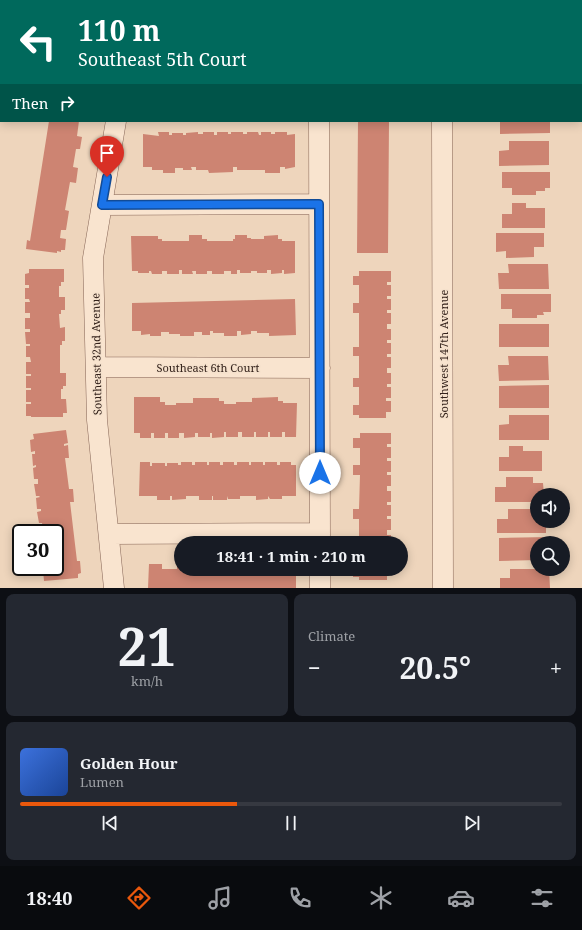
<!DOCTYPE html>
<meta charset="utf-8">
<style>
body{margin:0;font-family:"Noto Serif",serif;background:#242831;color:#f1f3f6;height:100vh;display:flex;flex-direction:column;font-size:15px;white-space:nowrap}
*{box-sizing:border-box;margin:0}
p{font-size:13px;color:#9ea1a6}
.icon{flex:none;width:22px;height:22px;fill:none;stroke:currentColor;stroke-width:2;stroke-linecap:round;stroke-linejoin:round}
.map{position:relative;height:588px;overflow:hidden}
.panel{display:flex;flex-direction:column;gap:6px;padding:6px;background:#0d0f14;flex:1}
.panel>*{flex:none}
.top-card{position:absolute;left:0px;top:0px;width:582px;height:122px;box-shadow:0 2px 10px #0003;background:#00695c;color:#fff;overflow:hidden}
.buttons{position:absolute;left:530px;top:488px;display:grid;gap:8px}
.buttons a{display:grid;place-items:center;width:40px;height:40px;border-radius:50%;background:#171b24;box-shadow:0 2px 10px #0003;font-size:20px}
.speed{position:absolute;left:12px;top:524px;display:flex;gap:8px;font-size:20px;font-weight:700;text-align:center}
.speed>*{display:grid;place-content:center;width:52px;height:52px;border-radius:50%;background:#171b24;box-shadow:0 2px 10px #0003;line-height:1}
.speed .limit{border:2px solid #111;border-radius:6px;background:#fff;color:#111}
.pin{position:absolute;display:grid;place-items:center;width:34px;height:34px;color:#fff;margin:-41px -17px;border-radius:50% 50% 50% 0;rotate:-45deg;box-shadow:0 0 4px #0007}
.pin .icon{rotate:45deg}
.me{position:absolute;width:44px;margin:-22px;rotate:0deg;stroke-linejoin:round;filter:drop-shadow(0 0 3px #0008)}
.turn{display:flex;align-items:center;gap:14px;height:84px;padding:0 12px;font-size:18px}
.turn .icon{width:52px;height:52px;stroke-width:2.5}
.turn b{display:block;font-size:28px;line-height:34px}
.then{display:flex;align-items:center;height:38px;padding:0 12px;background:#0003;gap:8px;font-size:15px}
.big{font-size:30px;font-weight:700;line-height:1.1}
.panel .tile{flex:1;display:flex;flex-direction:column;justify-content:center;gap:6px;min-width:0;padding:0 14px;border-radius:8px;background:#242831}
.panel .dial{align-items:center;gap:0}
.dial b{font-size:52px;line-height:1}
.song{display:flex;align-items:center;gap:12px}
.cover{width:48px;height:48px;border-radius:6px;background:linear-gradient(135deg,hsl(220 70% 55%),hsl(220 70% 35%))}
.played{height:4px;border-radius:2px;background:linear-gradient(90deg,#ea580c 40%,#363941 40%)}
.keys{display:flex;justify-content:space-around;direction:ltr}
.heat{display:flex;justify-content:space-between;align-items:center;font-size:22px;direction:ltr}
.panel .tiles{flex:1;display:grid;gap:6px;grid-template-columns:1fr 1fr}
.tile:last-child{grid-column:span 2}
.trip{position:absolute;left:174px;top:536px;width:234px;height:40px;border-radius:20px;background:#171b24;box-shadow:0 2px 10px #0003;font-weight:700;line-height:40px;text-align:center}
.tabs{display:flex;height:64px;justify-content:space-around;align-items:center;background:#090b0e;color:#9ea1a6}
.tabs .icon{width:28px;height:28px}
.tabs .on{color:#ea580c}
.tabs b{font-size:18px;color:#f1f3f6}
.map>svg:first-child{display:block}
.building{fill:#cd8472}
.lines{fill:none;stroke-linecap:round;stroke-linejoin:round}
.minor-casing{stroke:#866556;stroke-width:21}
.minor{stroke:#f9e4cf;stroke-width:20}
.route-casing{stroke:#114b97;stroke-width:10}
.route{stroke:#1a73e8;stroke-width:7}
.labels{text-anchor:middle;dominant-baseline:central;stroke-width:3;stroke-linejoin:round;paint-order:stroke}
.street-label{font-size:11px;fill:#34221b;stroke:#f5e1cc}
</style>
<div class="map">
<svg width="582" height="588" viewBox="0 0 582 588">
<rect width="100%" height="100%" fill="#eed5bc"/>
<path class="building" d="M49,121h30l-2,15 5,1 -2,12h-4l-3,18 5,1 -2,15 -6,-1 -5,28 4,1 -3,19h-5l-1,8 6,1 -1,11h-4v2l-4,-1v2l-31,-4 1,-9 3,1z
M358,121h31l-1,132h-31z
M500,121h50v12l-50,1z
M158,132h11v3h3v-2h11v2h3v-2l12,-1v2h5v-2h11v3h3v-3h11v2h3v-2h12v2h4v-2h11l1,3h2v-3h10v2h4v-2h12v3l8,-1v33l-10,2v-2h-5v6h-15v-3h-28v-3h-4v5l-24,1 -1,-3h-12v-3h-5l1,3h-9v-2h-8v5h-12v-3h-11v-3h-9v-33l16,2z
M509,141h40v24l-50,1v-15l10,-1z
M502,172h48v16h-5v3h-9v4h-24v-7h-10z
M512,203h14v5h19v20h-43v-14h10z
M496,233h48v14h-10v10l-28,1v-7l-10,1z
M189,235h13v4h5v2h26v-2h2v-4h12v3h4v1h13v-3l14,-1v4h4v2h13v32l-11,1v-4h-2v3l-11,1v-4h-4v3h-10v-2h-6v2h-11v-3h-3v4h-6v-3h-7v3h-12v-3h-5v3h-11v-3h-4l1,3h-11v-4h-3v4h-12v-3h-5v3h-10l-1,-3h-2v2h-11v-2h-6l-1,-35h27v3h4v2h27z
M508,264h40l1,25h-50l-1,-16h11z
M29,269h35v13h-3v4h-2v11h6v13h-4v4h-2l1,14 5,-1v14h-3v4h-2v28h6v13h-3v3h-2v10h5l1,14h-4v4h-32v-1h-5v-12h5v-2h-5v-12h5v-2h-5v-12h5v-2h-5v-12h5l-1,-5h-4v-11h4v-2h-4l-1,-12h5v-3h-5v-11h5v-5h-5v-11h5l-1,-3h-4v-11h4v-3h-4v-11l4,-1z
M359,271h32v11h-4v3h4v11h-4v3h4v11h-4v3h4v11h-4v5h4v11h-4v3h4v11h-4v3h4v11h-4v5h4v11h-4v3h4v11h-5v3h5v11h-5v6h-27v-3h-6v-10h6v-18h-6v-9h6v-22h-6v-9h6v-34h-6v-10h6v-18h-6v-9h6z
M501,294h50v18h-8l1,3h-7v3h-25v-9h-11z
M295,299l1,36 -27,1v-3h-12v-2h-6v3l-10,1v-4h-4v5h-13v-3h-11v-2h-3v4h-8v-3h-8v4h-14v-2h-11v-2h-8v4h-11v-2l-9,1v-4h-9v-28z
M499,324h50v23h-50z
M508,356h40l1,24 -50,1 -1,-16h11z
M549,385v23h-50v-22z
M134,397h26v5h5v3h11v-2h17v-5h26v3h5v3h12v-2h16v-4l26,-1v4h5v2h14l-1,34h-11v-5h-3v5h-12v-5h-2v5h-12v-5h-2v5h-12v-5h-4v5h-12v-5h-2v5l-12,1v-5h-2v4h-12v-4h-3v4l-11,1v-5h-5v5h-11v-5h-3v5h-11v-5h-3v5h-11v-5h-6z
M509,415h40v25h-50v-15l10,-1z
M66,430l2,13 -4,1v2l4,-1 1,13h-4l4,31h4l1,13h-4l7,59h3l1,12 -3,1v4l-34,3 -1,-11 4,-1v-2h8v-34h-16v-5h4l-1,-5h-3l-2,-11 4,-1v-2h-4l-1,-11 4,-1 -1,-1h-3l-2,-12h4v-5h-4l-1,-11 3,-1v-2l-3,1 -1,-12h3v-3l-4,1 -1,-12 4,-1 -1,-5z
M360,433h31v11h-4v3h4v11h-4v3h4v11h-4v3h4v11h-4v5h4v11h-4v3h4v11h-4v3h4v11h-4v5h4v8h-38v-3h6v-21h-6v-10h6l1,-34h-7v-10h7v-17h-7v-10h7z
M509,446h14v5h19v20h-43v-14h10z
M140,462h10v4h2v-3h13v3h2v-3h11v2h3v-3h11v3h3v-3h12v3h2v-3h11v3h3v-3h11v3h3v-3h12v3h2v-3h12v3h2v-3h12v3h3v-3h11v3h5v31h-14v3h-12l-2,-3v3l-12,1v-4h-16v3h-12l-1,-3v4h-14v-4h-1v4h-13v-4h-13v3l-14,1v-4h-2v4h-13v-4h-18z
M506,477h27v6h10l1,12h-7v7h-42v-15h11z
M508,509h27l2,12h9v12h-49v-14h11z
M549,537v6h-12v17l-38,1v-23z
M149,564h13v5h15v-5h4v5h115v19h-148z
M353,569h39v6h-5v5h-28v-3h-6z
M510,569h39l1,19h-50v-10h10z"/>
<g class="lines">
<g class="minor-casing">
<path id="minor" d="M319,0v1
M442,0v1
M582,0v60
M137,1v-1
M319,121l1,422
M442,121l1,467
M102,205l217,-1
M96,367l224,1
M109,534l211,-1
M320,569v19
M114,588l-17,-168 -4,-162 23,-137"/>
</g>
<use href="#minor" class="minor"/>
</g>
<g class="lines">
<g class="route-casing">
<path id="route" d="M107,177l-5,28 217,-1 1,269"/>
</g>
<use href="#route" class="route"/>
</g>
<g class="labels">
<g class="street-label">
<text transform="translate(96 354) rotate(-91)">Southeast 32nd Avenue</text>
<text transform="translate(443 354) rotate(-90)">Southwest 147th Avenue</text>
<text x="208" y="367">Southeast 6th Court</text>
</g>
</g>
</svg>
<div class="buttons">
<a><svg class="icon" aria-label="sound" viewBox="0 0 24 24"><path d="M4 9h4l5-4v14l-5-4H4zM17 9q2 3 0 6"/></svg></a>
<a><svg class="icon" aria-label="search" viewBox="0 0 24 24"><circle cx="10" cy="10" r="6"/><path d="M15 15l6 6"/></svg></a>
</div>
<div class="speed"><div class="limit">30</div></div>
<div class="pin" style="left:107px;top:177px;background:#d93025"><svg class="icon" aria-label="arrive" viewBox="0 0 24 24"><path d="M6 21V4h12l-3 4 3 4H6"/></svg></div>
<svg class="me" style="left:320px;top:473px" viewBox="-20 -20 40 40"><circle r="19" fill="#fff"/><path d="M0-13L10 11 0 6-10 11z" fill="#1a73e8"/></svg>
<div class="trip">18:41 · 1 min · 210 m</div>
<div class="top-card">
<div class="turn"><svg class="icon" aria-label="left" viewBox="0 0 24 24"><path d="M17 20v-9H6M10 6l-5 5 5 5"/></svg><div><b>110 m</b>Southeast 5th Court</div></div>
<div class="then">Then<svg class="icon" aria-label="right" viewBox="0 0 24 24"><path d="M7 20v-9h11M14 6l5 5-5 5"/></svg></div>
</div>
</div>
<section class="panel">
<div class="tiles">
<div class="tile dial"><b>21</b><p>km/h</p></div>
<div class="tile"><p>Climate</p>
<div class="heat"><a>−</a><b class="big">20.5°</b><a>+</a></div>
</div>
<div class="tile">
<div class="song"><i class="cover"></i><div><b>Golden Hour</b><p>Lumen</p></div></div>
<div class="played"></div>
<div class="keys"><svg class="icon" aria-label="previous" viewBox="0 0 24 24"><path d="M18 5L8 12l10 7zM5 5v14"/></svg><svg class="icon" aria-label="pause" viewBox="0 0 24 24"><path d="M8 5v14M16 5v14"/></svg><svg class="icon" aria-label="next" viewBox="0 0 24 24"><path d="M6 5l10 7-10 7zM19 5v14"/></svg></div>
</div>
</div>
</section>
<nav class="tabs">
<b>18:40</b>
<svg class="icon on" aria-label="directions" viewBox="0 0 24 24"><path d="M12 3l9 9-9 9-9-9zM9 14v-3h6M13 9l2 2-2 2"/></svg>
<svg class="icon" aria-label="music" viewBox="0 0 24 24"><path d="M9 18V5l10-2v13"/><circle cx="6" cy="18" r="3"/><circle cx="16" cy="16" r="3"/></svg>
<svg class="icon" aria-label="phone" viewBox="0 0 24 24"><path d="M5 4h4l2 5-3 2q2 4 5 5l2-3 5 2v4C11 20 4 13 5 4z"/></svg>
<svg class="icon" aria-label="climate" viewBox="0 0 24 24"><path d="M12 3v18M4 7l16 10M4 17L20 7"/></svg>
<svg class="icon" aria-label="car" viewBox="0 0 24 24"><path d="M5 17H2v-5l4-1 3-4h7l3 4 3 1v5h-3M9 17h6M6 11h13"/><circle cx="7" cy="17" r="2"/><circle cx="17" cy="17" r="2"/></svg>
<svg class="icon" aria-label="filters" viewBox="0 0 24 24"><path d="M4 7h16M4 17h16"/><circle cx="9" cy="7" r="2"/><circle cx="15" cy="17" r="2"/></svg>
</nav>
